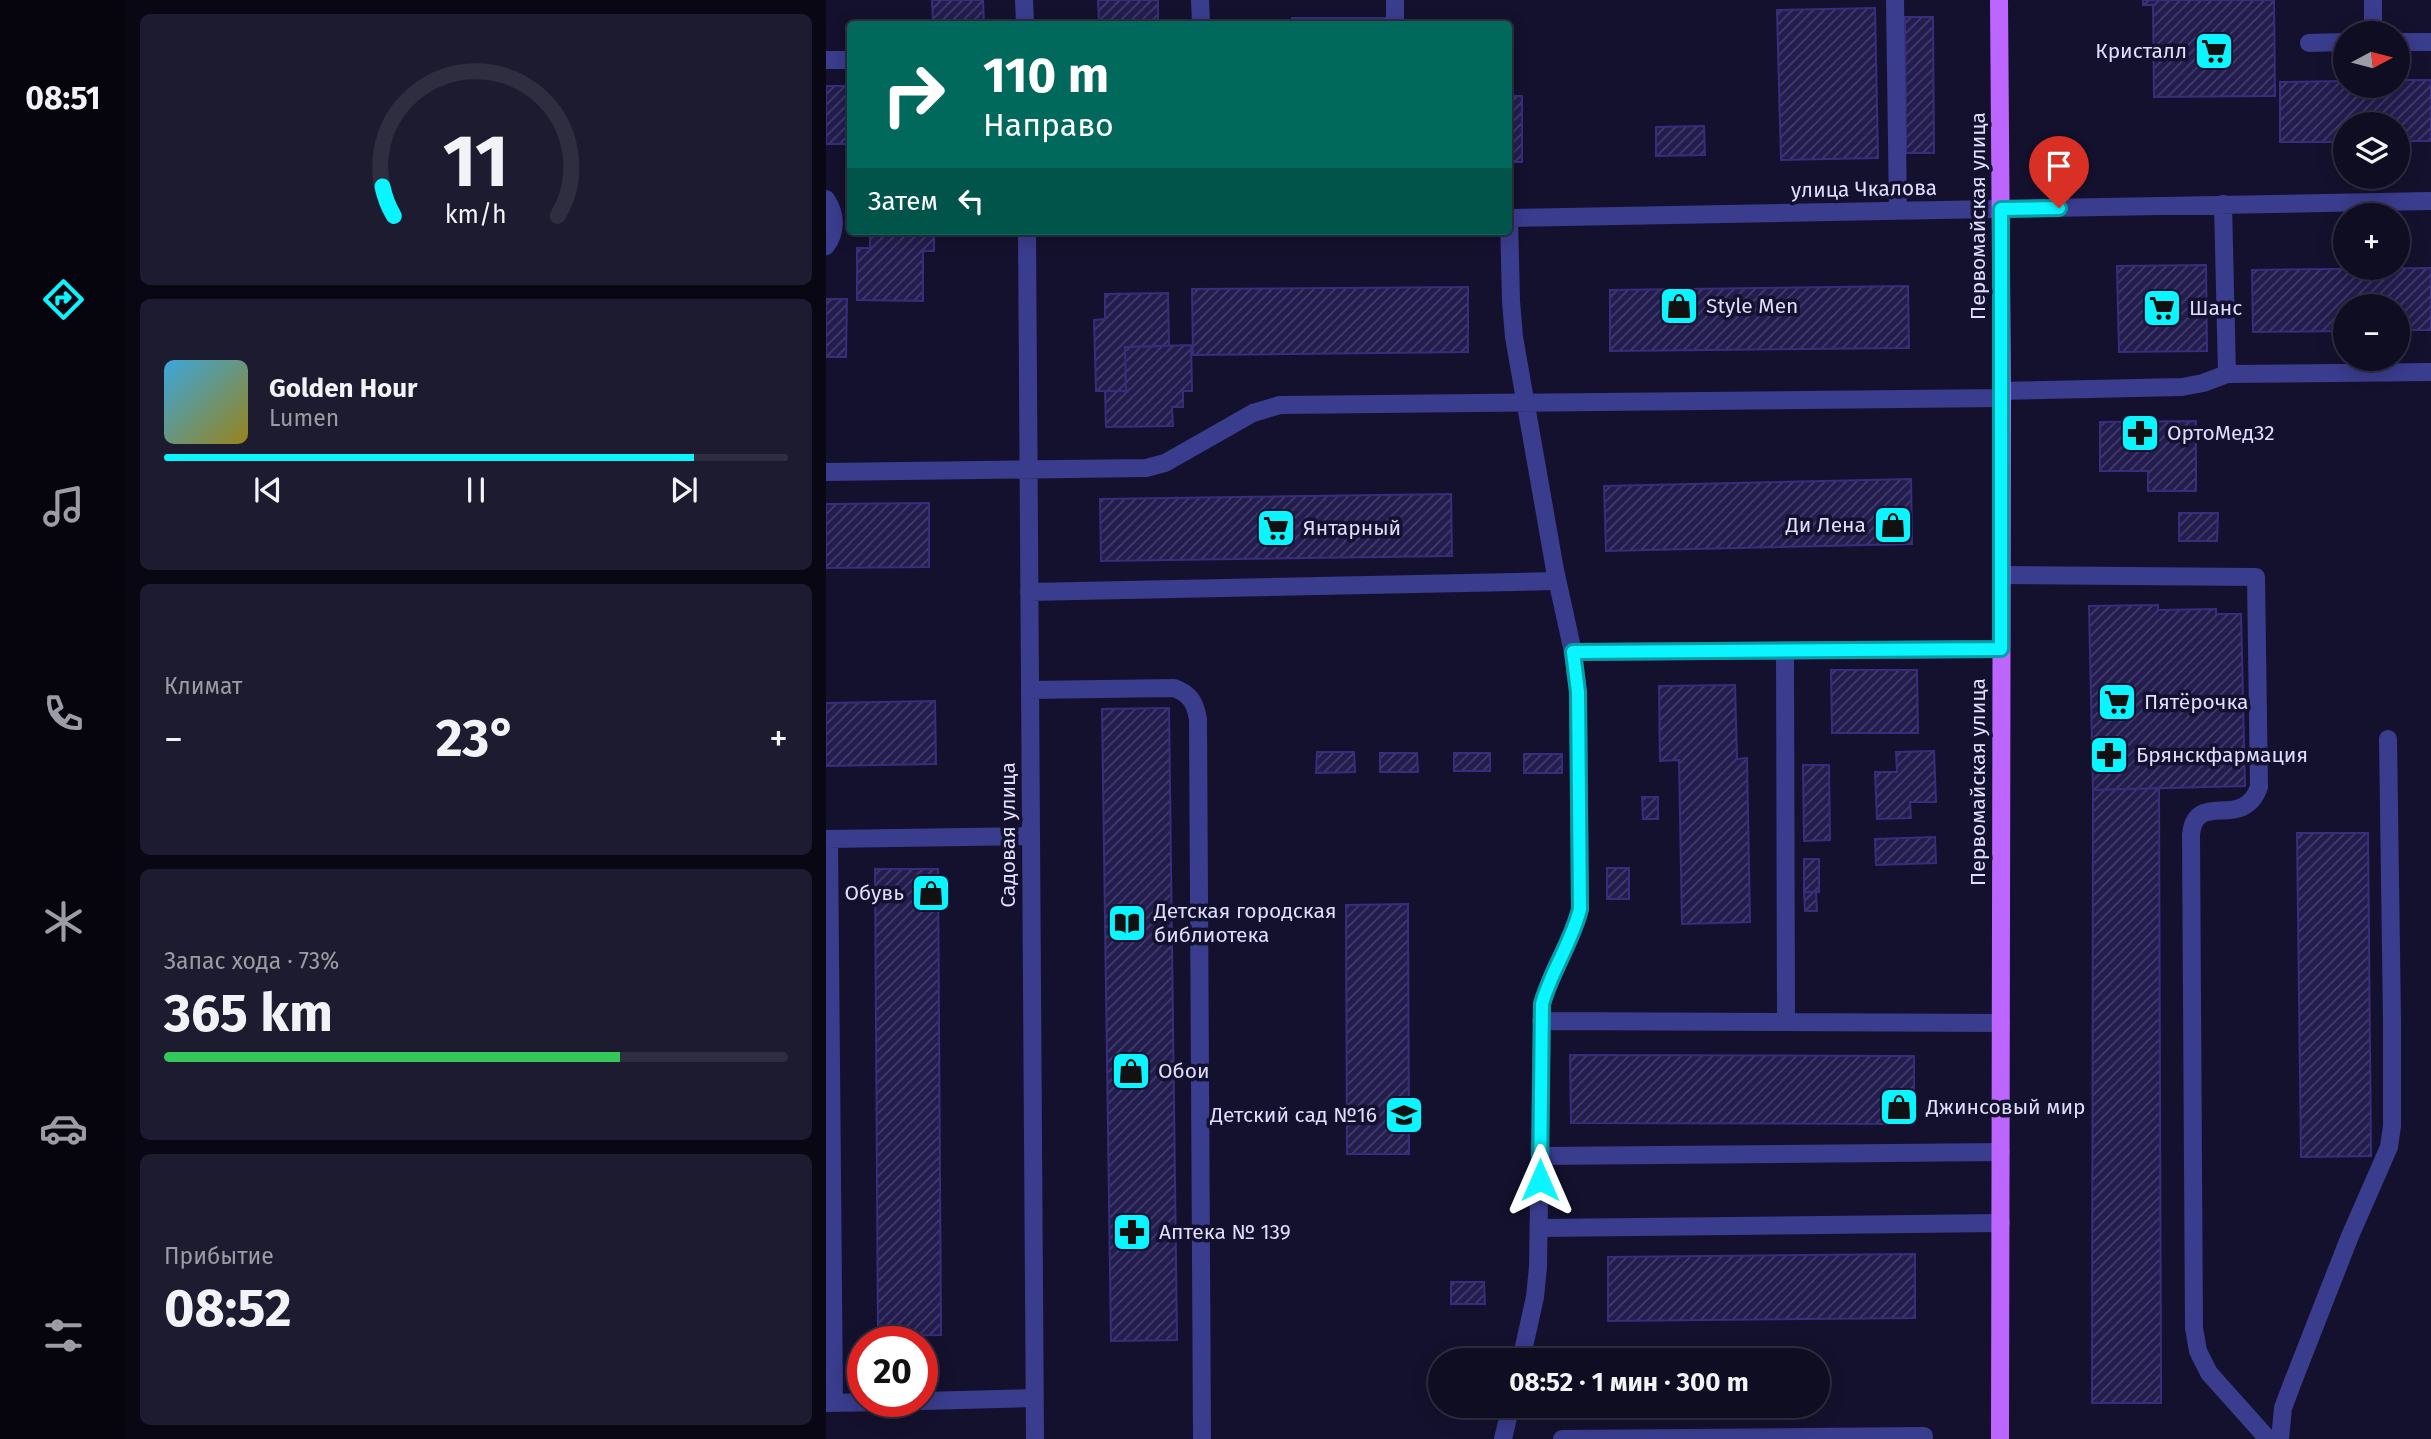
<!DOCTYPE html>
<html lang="ru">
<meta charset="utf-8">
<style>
body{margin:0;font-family:"Fira Sans",sans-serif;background:#1d1b2f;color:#f1f3f6;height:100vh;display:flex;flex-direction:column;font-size:26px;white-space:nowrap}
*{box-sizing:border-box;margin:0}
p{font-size:23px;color:#9b9ca5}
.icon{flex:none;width:38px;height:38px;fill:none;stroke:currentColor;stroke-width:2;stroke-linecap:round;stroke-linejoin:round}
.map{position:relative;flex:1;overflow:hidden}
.sheet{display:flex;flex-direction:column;gap:14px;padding:14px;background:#080713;width:700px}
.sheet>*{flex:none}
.guide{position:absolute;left:21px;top:21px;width:665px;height:214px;border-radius:7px;box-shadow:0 4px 18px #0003,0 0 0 2px #2f2d40;background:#00695c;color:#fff;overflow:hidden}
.needle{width:46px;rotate:83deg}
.buttons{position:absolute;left:1507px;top:21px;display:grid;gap:14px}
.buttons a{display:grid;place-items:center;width:77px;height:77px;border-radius:50%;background:#0f0d22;box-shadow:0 4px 18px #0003,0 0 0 2px #2f2d40;font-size:35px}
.speed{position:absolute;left:21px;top:1326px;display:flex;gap:14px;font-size:35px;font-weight:700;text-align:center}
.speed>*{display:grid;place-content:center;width:91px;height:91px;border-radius:50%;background:#0f0d22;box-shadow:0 4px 18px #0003,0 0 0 2px #2f2d40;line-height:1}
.speed .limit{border:10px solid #d22;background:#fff;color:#111}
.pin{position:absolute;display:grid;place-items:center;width:60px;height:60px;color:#fff;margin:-72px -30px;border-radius:50% 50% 50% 0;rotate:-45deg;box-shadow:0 0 7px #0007}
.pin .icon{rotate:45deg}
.me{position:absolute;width:77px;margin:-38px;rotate:0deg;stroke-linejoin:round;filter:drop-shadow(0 0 5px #0008)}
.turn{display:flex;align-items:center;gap:24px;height:147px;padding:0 21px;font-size:32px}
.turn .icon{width:91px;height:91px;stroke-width:2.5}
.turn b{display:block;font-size:49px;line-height:60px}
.then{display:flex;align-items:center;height:66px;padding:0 21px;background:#0003;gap:14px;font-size:26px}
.big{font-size:52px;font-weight:700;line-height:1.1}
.sheet .widget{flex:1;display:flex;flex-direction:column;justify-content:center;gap:10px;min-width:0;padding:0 24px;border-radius:10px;background:#1d1b2f}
.sheet .dial{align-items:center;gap:0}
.dial svg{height:182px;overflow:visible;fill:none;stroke:#2f2d40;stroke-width:7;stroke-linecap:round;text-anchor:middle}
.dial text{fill:#f1f3f6;stroke:none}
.song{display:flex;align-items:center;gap:21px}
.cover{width:84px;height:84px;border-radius:10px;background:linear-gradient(135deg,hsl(200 70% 55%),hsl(50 70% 35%))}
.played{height:7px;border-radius:4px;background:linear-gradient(90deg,#0af5ff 85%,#2f2d40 85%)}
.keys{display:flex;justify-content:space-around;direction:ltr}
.heat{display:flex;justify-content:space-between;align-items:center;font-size:38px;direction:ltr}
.charge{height:10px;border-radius:5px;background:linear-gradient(90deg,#34c759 73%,#2f2d40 0)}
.trip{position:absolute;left:602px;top:1348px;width:402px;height:70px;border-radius:35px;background:#0f0d22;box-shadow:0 4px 18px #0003,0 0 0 2px #2f2d40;font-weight:700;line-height:70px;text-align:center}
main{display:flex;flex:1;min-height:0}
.tabs{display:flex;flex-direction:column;width:126px;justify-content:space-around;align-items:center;background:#06050e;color:#9b9ca5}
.tabs .icon{width:49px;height:49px}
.tabs .active{color:#0af5ff}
.tabs b{font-size:32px;color:#f1f3f6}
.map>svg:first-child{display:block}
.building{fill:url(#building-hatch);stroke:#382d7c;stroke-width:2}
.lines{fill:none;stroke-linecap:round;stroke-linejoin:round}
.minor{stroke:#3a3c8e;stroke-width:18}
.major{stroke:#bc65ff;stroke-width:18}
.route-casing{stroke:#069fa6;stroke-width:18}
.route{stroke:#0af5ff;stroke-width:12}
.labels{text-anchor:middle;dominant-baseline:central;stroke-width:7;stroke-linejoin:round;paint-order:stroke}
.poi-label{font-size:21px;fill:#dfdeff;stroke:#14112e;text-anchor:start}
.street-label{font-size:21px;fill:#dfdeff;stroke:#14112e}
</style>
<main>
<nav class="tabs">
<b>08:51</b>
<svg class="icon active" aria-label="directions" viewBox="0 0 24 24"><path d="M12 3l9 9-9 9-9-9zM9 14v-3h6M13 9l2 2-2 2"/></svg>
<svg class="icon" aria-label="music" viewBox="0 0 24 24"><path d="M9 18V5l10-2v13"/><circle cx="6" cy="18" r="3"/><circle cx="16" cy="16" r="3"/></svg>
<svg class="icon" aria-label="phone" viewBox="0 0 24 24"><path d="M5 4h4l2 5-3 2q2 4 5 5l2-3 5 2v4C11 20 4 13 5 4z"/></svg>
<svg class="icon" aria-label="climate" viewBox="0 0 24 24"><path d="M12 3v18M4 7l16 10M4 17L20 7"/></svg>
<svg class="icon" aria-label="car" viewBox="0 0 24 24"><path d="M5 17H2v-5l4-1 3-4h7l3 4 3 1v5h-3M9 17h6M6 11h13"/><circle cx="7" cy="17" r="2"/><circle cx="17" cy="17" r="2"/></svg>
<svg class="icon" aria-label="filters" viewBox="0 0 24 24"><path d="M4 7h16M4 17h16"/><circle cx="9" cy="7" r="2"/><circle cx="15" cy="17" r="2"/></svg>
</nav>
<section class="sheet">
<div class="widget dial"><svg viewBox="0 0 100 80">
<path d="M14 69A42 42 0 1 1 86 69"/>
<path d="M14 69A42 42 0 0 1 9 56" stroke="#0af5ff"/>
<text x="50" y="56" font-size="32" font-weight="700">11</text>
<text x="50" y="72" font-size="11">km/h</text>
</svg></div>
<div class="widget">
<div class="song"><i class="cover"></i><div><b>Golden Hour</b><p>Lumen</p></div></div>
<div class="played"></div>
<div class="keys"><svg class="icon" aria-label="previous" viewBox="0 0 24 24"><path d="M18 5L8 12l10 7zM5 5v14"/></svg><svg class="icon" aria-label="pause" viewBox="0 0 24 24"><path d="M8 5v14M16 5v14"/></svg><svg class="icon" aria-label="next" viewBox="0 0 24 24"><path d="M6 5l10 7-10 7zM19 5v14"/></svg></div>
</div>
<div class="widget"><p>Климат</p>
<div class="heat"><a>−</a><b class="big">23°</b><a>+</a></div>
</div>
<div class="widget"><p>Запас хода · 73%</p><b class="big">365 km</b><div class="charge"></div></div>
<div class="widget"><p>Прибытие</p><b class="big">08:52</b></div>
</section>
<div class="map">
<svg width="1605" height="1439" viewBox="0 0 1605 1439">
<defs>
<pattern id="building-hatch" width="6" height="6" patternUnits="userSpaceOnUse" patternTransform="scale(1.75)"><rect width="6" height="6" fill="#231c4f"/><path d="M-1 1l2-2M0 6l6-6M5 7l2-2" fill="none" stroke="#423d69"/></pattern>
</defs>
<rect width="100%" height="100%" fill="#14112e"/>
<path class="building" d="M106,0h51l1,24h-51z
M272,0h60v24h-59z
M1317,0h131l1,96 -121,1 -1,-92h-10z
M1049,8l3,150 -97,2 -4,-150z
M1079,17h28l1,136h-28z
M466,18h93v6h-93z
M1572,80h33v61h-33v-17h-53v18h-65v-60l65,-1v5h53z
M0,86h23l-1,58h-22z
M682,96h14v66h-14z
M878,126l1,29 -49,1v-29z
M44,231h64v20h-11v50l-66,-1v-52h13z
M1380,265l1,86 -88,1 -2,-86z
M1605,268v62h-33v-24h-53v25l-92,1 -1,-62z
M1082,286l1,62 -299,3v-61z
M642,287v65l-275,3 -1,-66z
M342,293l1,53 -44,1 1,44h-30l-2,-71 11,-1v-25z
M0,299h21l-1,58h-20z
M365,345l1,46h-9v16h-11l1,19 -67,1 -1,-36h21l-1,-44z
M1370,421v70h-48v-20h-48v-49z
M1085,479l1,65 -306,7 -2,-65z
M625,494l1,62 -351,5 -1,-62z
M103,503v64l-103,1v-64z
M1353,513h39l-1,28h-38z
M1332,605v5l58,-1v5h25l4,172 -152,4 -4,-184z
M1005,670h86l1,63h-86z
M909,685l2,74 10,-1 3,164 -68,2 -3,-164 -19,1 -1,-75z
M109,701l1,63 -110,2v-63z
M343,708l8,632 -66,1 -9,-632z
M1108,751l2,51h-26l1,16 -34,1 -2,-47h22l-1,-20z
M491,752h37l1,20 -39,1z
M554,753h37l1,19h-38z
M628,753h36v18h-36z
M698,754h38v19h-38z
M977,765h26l1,75 -26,1z
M1333,788l2,615h-69l1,-613z
M816,797h16v22h-15z
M1471,833h71l3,323 -70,1z
M1109,837l1,26 -60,2 -1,-26z
M978,859h15v33h-15z
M781,868h22v31h-22z
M49,869h63l3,466 -63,1z
M978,892h12l1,19h-12z
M582,904l1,250h-62l-1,-249z
M744,1055l344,1v68l-343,-1z
M1089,1254v64l-307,3v-64z
M625,1282h33l1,22h-34z"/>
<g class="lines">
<path class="minor" d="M198,0l1,24
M374,0l1,24
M569,0v24
M1069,0l3,211
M1547,33v-33
M1572,42h33
M1483,43l36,-1
M0,60h24
M0,199c10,15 11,32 0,47
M1397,204l4,170
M682,218l923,-17
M683,218l2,83 3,36 41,233 18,82 5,40 2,217c-8,33 -29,62 -38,95l-4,263 -3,30 -14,63
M201,231l8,1208
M1175,391l181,-4 21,-4 24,-9 204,-2
M0,472l320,-4 19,-5 88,-50 27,-8 722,-7
M1175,575l255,2 3,210c-16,45 -64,2 -68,48l3,493 4,23 11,22 59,66
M203,592l528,-11
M959,651l1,371
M747,652l428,-3
M204,690l144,-2c16,6 21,14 24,31l4,720
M0,839l205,-3
M3,839l5,564
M715,1021l460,2
M714,1156l461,-4
M714,1228l461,-5
M96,1401l112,-3
M0,1403l64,-1
M677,1439l8,-34
M736,1439l362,-3
M1454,1439l3,-31 9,-24 58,-148 39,-89 3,-21v-106l-4,-281"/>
<path class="major" d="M1173,0l3,398 -2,1041"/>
</g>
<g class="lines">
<g class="route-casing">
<path id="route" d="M714,1180l2,-176c9,-33 30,-62 38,-95l-2,-217 -5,-40 428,-3v-440l58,-1"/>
</g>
<use href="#route" class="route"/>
</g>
<defs>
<g id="supermarket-square" transform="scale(2.0125)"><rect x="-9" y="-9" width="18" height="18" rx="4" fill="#0af5ff" stroke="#14112e"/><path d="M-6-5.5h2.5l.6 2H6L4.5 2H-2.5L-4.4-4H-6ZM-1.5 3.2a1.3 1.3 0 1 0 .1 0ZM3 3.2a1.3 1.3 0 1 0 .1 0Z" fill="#111"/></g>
<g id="shop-square" transform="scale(2.0125)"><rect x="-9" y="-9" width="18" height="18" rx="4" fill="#0af5ff" stroke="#14112e"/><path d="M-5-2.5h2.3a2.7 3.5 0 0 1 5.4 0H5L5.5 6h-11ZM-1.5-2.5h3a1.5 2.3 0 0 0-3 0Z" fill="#111"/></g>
<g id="pharmacy-square" transform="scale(2.0125)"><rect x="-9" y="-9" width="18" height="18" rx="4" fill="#0af5ff" stroke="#14112e"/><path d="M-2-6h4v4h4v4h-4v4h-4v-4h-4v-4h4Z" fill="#111"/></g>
<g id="library-square" transform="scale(2.0125)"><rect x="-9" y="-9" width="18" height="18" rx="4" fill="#0af5ff" stroke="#14112e"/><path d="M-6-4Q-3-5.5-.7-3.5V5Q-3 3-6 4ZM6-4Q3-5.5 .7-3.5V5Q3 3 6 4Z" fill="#111"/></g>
<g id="school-square" transform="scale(2.0125)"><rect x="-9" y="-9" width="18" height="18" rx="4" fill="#0af5ff" stroke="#14112e"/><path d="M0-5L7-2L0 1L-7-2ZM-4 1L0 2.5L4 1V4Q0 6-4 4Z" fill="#111"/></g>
</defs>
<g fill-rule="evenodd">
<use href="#supermarket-square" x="1388" y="51"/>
<use href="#shop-square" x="853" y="306"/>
<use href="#supermarket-square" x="1336" y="308"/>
<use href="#pharmacy-square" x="1314" y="433"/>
<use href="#shop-square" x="1067" y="525"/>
<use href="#supermarket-square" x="450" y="528"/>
<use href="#supermarket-square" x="1291" y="702"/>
<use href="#pharmacy-square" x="1283" y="755"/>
<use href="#shop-square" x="105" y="893"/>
<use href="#library-square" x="301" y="923"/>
<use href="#shop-square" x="305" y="1071"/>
<use href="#shop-square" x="1073" y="1107"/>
<use href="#school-square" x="578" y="1115"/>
<use href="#pharmacy-square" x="306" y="1232"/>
</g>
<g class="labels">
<g class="poi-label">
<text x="1361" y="51" text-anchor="end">Кристалл</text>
<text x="880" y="306">Style Men</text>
<text x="1363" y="308">Шанс</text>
<text x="1341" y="433">ОртоМед32</text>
<text x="1040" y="525" text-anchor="end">Ди Лена</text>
<text x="477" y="528">Янтарный</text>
<text x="1318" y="702">Пятёрочка</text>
<text x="1310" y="755">Брянскфармация</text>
<text x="78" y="893" text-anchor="end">Обувь</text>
<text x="328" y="911">Детская городская<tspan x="328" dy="24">библиотека</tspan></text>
<text x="332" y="1071">Обои</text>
<text x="1100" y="1107">Джинсовый мир</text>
<text x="551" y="1115" text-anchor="end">Детский сад №16</text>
<text x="333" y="1232">Аптека № 139</text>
</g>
<g class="street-label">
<text transform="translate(1038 189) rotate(-1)">улица Чкалова</text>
<text transform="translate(1152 216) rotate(-90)">Первомайская улица</text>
<text transform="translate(1152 782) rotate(-90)">Первомайская улица</text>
<text transform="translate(182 835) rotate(-90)">Садовая улица</text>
</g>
</g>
</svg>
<div class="buttons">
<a><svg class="needle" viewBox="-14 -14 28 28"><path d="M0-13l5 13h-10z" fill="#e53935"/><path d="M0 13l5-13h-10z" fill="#9b9ca5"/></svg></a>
<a><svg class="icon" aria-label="layers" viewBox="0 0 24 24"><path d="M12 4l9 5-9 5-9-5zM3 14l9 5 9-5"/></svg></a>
<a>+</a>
<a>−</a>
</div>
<div class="speed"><div class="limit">20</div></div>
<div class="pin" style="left:1233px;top:208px;background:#d93025"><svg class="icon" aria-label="arrive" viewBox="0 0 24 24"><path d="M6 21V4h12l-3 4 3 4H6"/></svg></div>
<svg class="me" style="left:714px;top:1180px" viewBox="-20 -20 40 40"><path d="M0-17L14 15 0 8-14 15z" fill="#0af5ff" stroke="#fff" stroke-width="4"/></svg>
<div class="trip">08:52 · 1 мин · 300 m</div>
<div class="guide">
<div class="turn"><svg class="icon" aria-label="right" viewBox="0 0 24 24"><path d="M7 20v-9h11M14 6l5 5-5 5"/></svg><div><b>110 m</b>Направо</div></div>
<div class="then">Затем<svg class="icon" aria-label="left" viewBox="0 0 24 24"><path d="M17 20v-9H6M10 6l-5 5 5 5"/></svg></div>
</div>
</div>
</main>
